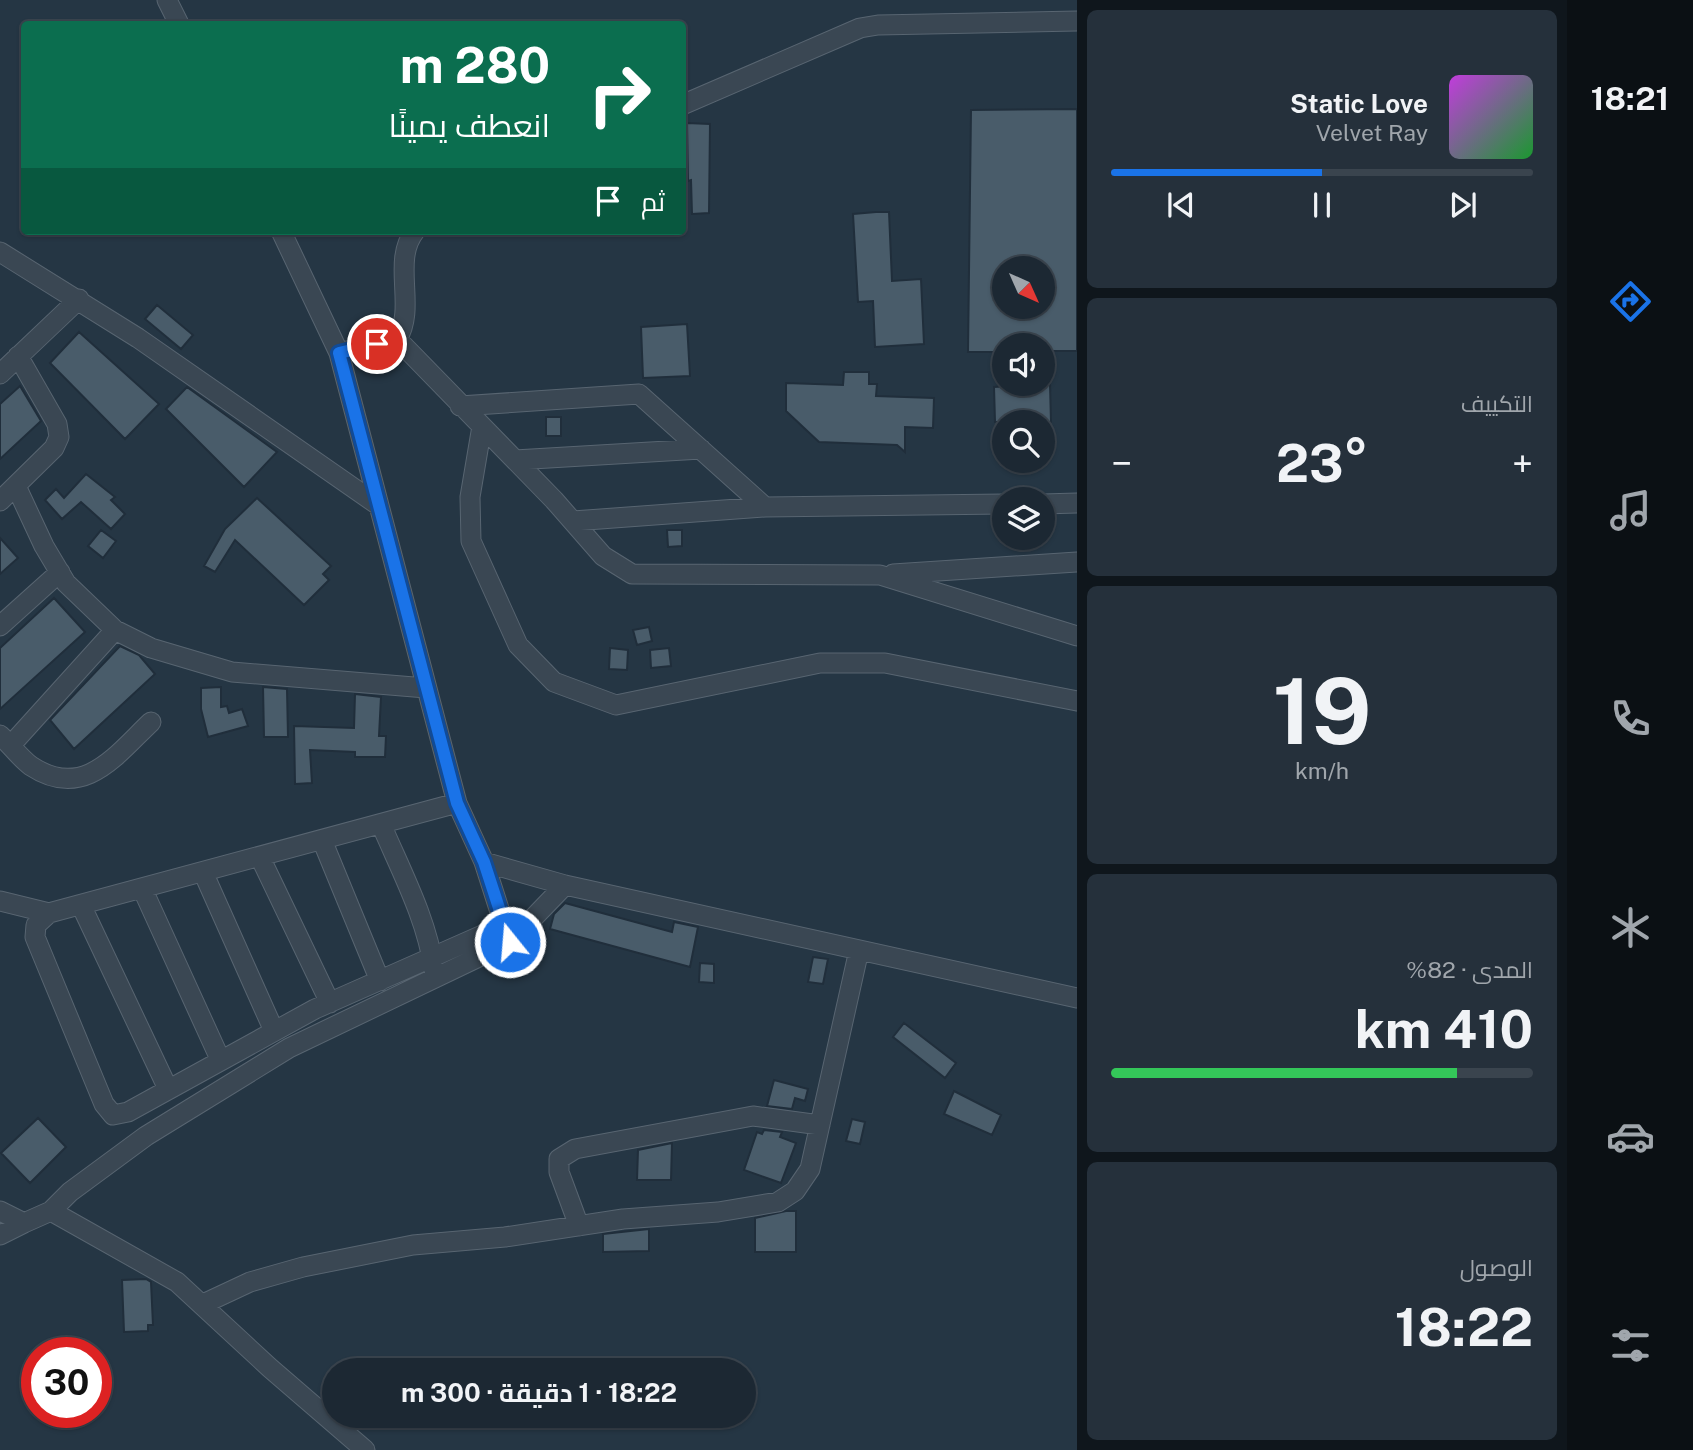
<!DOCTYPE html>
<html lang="ar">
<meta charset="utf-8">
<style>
body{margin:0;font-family:"Public Sans",Cairo,sans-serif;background:#25303b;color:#f1f3f6;direction:rtl;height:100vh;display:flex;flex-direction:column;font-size:26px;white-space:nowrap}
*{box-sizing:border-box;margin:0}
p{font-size:23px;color:#a0a6ac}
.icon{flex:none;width:38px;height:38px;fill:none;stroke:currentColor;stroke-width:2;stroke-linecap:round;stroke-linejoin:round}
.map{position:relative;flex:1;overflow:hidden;direction:ltr}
.details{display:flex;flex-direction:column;gap:10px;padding:10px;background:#0f161c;width:490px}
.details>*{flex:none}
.guide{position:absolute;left:21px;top:21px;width:665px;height:214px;border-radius:7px;box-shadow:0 2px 5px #0004,0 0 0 2px #3a444e;direction:rtl;background:#0b6e4f;color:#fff;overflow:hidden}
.needle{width:46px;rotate:135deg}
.tools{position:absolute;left:992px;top:256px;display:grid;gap:14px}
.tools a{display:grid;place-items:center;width:63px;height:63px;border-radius:50%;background:#1c2833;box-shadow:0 2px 5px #0004,0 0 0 2px #3a444e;font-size:35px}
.speed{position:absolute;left:21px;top:1337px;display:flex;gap:14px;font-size:35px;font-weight:700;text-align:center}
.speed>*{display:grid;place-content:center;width:91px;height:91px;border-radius:50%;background:#1c2833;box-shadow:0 2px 5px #0004,0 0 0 2px #3a444e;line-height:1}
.speed .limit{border:10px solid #d22;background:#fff;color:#111}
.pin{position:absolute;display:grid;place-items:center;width:60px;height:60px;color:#fff;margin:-30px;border:4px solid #fff;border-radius:50%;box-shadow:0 2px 7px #0007}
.me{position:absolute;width:77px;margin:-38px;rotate:343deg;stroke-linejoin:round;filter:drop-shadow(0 0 5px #0008)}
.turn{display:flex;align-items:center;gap:24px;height:147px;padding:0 21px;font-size:32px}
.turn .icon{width:91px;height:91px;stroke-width:2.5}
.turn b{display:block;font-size:49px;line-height:60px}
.then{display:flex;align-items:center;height:66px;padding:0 21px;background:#0003;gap:14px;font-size:26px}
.big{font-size:52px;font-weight:700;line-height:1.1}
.details .card{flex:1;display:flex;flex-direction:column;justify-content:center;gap:10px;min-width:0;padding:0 24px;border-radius:10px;background:#25303b}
.details .dial{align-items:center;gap:0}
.dial b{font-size:91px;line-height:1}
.song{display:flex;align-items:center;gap:21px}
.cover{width:84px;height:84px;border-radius:10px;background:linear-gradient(135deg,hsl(290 70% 55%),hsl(130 70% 35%))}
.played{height:7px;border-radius:4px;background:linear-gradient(90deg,#1a73e8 50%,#3a444e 50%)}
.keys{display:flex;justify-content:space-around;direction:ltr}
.heat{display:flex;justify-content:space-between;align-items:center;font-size:38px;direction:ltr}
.charge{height:10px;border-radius:5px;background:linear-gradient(90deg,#34c759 82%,#3a444e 0)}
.trip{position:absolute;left:322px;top:1358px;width:434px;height:70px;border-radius:35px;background:#1c2833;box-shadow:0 2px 5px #0004,0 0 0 2px #3a444e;font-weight:700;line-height:70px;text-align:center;direction:rtl}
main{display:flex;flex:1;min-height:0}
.tab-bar{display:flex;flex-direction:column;width:126px;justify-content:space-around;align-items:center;background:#0b1014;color:#a0a6ac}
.tab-bar .icon{width:49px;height:49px}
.tab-bar .active{color:#1a73e8}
.tab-bar b{font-size:32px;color:#f1f3f6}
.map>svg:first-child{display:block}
.building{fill:#495c6a;stroke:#202e3b;stroke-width:2;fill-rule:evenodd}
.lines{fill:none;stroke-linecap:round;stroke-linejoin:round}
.minor-casing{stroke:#586571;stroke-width:21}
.minor{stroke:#3a4753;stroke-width:19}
.route-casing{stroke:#114b97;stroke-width:18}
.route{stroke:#1a73e8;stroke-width:12}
</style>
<main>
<nav class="tab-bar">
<b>18:21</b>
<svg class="icon active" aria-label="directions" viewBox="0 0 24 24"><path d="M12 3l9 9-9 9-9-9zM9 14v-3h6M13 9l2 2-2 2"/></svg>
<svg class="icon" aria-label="music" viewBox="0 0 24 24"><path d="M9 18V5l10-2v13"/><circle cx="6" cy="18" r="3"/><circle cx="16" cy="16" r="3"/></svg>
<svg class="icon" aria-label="phone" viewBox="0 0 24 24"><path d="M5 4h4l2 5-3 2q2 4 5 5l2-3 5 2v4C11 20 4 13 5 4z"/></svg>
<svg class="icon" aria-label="climate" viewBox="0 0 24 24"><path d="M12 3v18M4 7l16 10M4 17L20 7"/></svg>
<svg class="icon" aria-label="car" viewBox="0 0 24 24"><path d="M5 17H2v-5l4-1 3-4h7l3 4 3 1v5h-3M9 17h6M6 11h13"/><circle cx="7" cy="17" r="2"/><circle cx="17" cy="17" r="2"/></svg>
<svg class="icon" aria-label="filters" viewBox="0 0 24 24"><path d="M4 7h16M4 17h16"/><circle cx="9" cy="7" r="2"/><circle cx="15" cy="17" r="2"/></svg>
</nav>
<section class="details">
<div class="card">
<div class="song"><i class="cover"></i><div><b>Static Love</b><p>Velvet Ray</p></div></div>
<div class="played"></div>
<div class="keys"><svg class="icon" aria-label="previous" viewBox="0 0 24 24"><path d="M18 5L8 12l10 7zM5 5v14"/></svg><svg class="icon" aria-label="pause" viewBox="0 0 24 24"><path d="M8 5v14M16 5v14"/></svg><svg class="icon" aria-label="next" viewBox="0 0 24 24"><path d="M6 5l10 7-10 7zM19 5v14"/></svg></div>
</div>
<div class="card"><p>التكييف</p>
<div class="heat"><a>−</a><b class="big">23°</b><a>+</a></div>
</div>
<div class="card dial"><b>19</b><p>km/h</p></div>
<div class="card"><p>المدى · 82%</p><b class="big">410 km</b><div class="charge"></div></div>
<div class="card"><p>الوصول</p><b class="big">18:22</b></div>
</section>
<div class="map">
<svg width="1077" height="1450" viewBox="0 0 1077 1450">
<rect width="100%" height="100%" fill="#253644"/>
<path class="building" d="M1077,109v242h-34v-6h-39v7h-36l3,-242zM1004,268h39v38h-39z
M687,123l23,1 -1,89 -17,1 -1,-34 -3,1z
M876,212h13l3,69 29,-2 3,65 -49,3 -2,-46 -15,1 -5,-88z
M157,305l36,30 -12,14 -36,-30z
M687,324l3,52 -47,2 -2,-51z
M79,332l80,72 -34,35 -75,-76z
M844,372h25v12h8l-1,12 58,2 -1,30 -28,-1v25l-8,-7 -78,-3 -33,-31v-28l57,2z
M1008,383l42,1 1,38h-56l-1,-35 14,-1z
M20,386l21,35 -41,38v-55z
M187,387l90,65 -33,35 -78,-78z
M546,417h15v19h-15z
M86,474l29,23 -4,3 14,14 -14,15 -30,-27 -19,17 -17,-19 11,-11 8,9z
M257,498l74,68 -8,8 6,6 -25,25 -69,-65 -20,32 -11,-6 21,-37z
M101,530l15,11 -13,17 -15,-12z
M667,530h15v16l-14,1z
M0,538l18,20 -18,16z
M54,598l31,34 -85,77v-61z
M649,627l3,14 -15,4 -4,-15z
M120,646l19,9 16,19 -81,75 -24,-29z
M610,648l18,2 -1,20 -18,-1z
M669,648l2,18 -20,2 -1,-18z
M221,687v20l6,-1 2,7 13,-4 6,17 -40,11 -7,-28v-21z
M263,687l24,2 1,48h-24z
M355,694l26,3 -2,39h7l-1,21h-30v-5l-45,-2 2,33 -17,1 -1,-58 60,2z
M565,903l107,29 2,-10 24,5 -8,40 -140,-38 4,-15z
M813,957l15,2 -5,25 -15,-2z
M700,963l14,1v19l-15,-1z
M904,1023l52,40 -11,15 -52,-41z
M774,1080l34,9 -3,12 -10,-3 -3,11 -25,-3z
M954,1091l47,24 -9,20 -48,-21z
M38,1118l28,29 -36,36 -29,-30z
M852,1119l13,3 -5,22 -14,-3z
M764,1130l18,2 -2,5 16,6 -15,40 -37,-13 13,-38 5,2z
M672,1143l-1,37h-34l1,-30z
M786,1211h10v41h-41v-34z
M649,1229v22l-46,1v-18z
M146,1279l5,3 2,43h-5v6l-24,1 -2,-52z"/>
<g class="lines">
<g class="minor-casing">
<path id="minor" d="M167,0l12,24
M682,105l178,-77 18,-3 199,-4
M281,231l58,122 118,450 27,59 81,23 512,113
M0,252l138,86 240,167
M397,339l157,161 49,56 29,18 248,1 197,61
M339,353l58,-14c20,-32 -6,-78 18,-108
M0,374l79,-75
M460,406l179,-12 126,113
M482,426l-12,71 1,44 47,104 36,37 62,23 204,-42h65l192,38
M515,460l186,-11
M16,486l28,60 22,37 49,47 36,18 81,24 194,16
M0,501l54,-53 5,-11 -2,-13 -39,-68
M1043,504l34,-1
M573,521l192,-14 239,-3
M893,574l184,-12
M0,626l60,-54
M0,735c10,9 20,23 31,31 53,35 85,-11 120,-44
M11,745l104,-115
M457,803l-408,110 -13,12 -1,12 69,167 9,11 15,-3 187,-103 190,-84
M381,824c20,47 46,95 53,146
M322,840l58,141
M260,857l70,146
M484,862l24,75
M203,872l71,159
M142,888l78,171
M0,901l49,12
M81,905l87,184
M0,1211l24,12 27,-12 19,-19 76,-56 143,-88 221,-106 55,-57
M51,1211l126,71 93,86 95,82
M579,1226l-20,-54v-13l16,-10 178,-33 67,9
M0,1235l24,-12
M203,1304l47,-22 53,-15 110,-22 92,-8 118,-18 95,-7 60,-10 17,-11 15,-22 49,-219"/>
</g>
<use href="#minor" class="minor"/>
</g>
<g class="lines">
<g class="route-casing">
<path id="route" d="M377,344l-38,9 118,450 27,59 26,80"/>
</g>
<use href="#route" class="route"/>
</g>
</svg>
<div class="tools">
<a><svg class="needle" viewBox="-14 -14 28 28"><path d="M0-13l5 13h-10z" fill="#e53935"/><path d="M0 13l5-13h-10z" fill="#a0a6ac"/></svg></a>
<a><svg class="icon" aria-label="sound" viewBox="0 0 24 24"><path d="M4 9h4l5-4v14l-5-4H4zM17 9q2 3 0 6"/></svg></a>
<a><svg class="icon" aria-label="search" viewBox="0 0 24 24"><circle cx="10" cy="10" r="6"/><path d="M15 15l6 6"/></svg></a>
<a><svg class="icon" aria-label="layers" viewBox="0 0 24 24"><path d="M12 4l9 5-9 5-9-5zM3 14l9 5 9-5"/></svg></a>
</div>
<div class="speed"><div class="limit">30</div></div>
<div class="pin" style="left:377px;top:344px;background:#d93025"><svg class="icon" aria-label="arrive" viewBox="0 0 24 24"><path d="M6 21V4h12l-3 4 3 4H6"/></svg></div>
<svg class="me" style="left:510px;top:942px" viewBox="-20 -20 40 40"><circle r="17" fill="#1a73e8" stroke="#fff" stroke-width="3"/><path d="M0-11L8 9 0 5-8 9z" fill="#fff"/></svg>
<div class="trip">18:22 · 1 دقيقة · 300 m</div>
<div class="guide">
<div class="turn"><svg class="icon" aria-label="right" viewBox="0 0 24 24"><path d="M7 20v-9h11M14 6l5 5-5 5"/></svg><div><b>280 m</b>انعطف يمينًا</div></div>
<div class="then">ثم<svg class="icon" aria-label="arrive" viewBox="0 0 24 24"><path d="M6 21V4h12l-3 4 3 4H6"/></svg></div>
</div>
</div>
</main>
